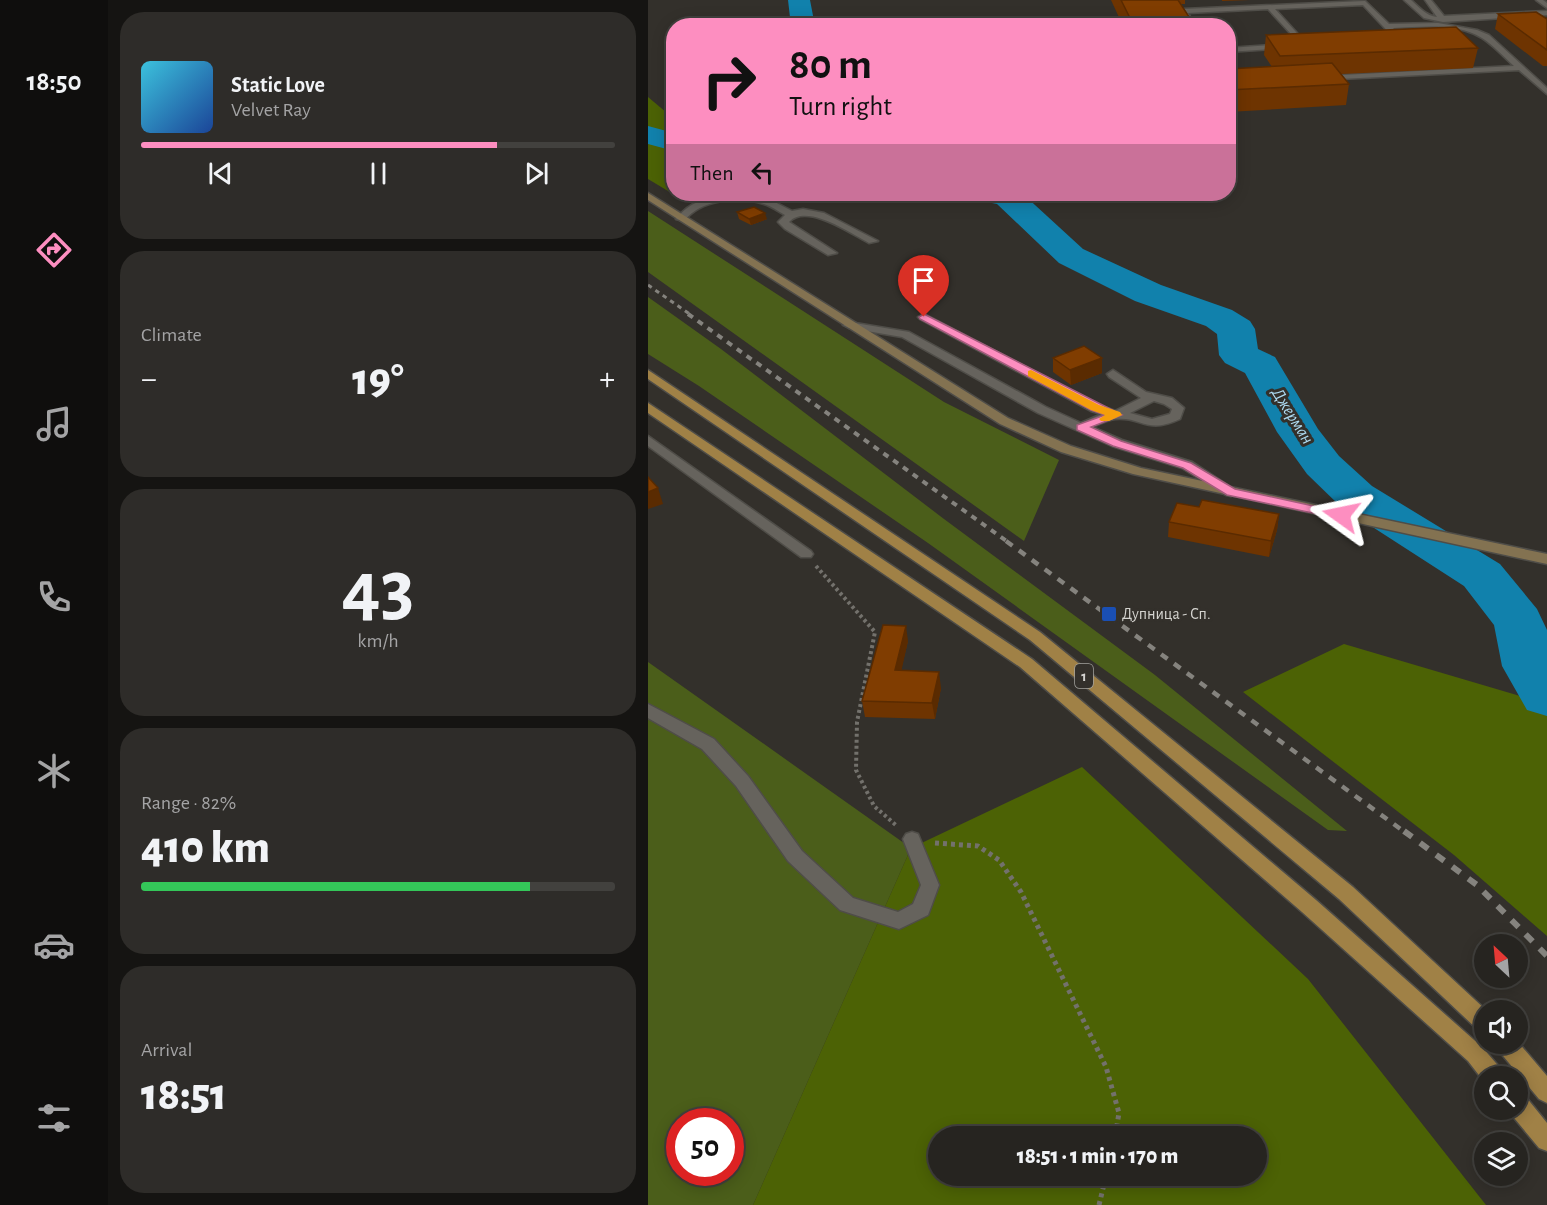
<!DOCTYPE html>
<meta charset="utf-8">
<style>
body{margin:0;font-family:"Alegreya Sans",sans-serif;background:#2e2c29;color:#f1f3f6;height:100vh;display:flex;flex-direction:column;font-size:22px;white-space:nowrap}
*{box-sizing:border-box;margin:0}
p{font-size:20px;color:#a4a4a5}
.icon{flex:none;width:33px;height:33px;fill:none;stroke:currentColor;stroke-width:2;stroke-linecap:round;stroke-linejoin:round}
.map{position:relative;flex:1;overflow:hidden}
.drawer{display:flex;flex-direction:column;gap:12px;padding:12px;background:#151412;width:540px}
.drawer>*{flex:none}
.guide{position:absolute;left:18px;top:18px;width:570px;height:183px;border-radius:24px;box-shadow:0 3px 15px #0003,0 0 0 2px #42413e;background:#fd8ec0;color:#111;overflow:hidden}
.needle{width:39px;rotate:334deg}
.controls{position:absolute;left:826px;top:934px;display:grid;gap:12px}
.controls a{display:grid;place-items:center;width:54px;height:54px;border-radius:50%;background:#262420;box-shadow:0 3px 15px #0003,0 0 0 2px #42413e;font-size:30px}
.speed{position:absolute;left:18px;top:1108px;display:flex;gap:12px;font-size:30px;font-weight:700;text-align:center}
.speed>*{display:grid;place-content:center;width:78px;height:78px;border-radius:50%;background:#262420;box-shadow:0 3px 15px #0003,0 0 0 2px #42413e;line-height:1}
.speed .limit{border:9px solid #d22;background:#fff;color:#111}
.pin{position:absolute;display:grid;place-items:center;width:51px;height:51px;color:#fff;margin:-62px -26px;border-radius:50% 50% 50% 0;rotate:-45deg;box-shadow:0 0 6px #0007}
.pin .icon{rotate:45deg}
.me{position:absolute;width:66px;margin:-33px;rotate:282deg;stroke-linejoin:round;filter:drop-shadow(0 0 4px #0008)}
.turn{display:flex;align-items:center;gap:21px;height:126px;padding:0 24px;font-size:27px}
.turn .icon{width:78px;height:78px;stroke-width:2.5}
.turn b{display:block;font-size:42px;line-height:51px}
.then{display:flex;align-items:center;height:57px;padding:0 24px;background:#0003;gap:12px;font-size:22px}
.big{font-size:45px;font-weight:800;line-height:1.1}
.drawer .card{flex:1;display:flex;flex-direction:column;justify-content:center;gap:9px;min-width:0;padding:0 21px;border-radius:24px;background:#2e2c29}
.drawer .dial{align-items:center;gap:0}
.dial b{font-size:78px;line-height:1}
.song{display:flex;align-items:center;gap:18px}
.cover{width:72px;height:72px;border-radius:9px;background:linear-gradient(135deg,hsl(190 70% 55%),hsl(220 70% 35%))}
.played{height:6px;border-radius:3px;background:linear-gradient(90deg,#fd8ec0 75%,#42413e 75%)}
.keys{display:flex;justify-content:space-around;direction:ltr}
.heat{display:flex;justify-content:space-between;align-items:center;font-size:33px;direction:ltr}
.charge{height:9px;border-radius:4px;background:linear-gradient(90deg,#34c759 82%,#42413e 0)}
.trip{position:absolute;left:280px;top:1126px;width:339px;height:60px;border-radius:30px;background:#262420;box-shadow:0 3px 15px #0003,0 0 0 2px #42413e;font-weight:800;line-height:60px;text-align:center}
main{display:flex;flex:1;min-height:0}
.menu{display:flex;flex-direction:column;width:108px;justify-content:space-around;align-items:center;background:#0f0e0d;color:#a4a4a5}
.menu .icon{width:42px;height:42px}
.menu .current{color:#fd8ec0}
.menu b{font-size:27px;color:#f1f3f6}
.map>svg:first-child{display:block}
.green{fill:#4b5e1a;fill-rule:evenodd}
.forest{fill:#4c6205;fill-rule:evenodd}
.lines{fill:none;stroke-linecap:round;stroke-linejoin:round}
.river{fill:#1181ac;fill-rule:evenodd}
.service-casing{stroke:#4f4d48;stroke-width:3}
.minor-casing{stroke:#4f4d48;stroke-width:3}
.secondary-casing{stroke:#4f4d48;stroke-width:3}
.primary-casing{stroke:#4f4d48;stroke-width:3}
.path-far1{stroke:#73716c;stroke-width:4;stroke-dasharray:3 3;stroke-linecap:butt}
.path{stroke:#73716c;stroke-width:5;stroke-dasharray:4 4;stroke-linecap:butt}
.service{fill:#66635d;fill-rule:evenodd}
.minor{fill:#66635d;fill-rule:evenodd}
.secondary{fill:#837251;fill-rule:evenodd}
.primary{fill:#a08146;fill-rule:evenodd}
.rail-far3{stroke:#85837e;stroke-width:3;stroke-dasharray:4.5 4.5;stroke-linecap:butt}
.rail-far2{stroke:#85837e;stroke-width:4;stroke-dasharray:6 6;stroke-linecap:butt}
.rail-far1{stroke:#85837e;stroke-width:4.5;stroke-dasharray:8 8;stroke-linecap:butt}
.rail{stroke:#85837e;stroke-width:6;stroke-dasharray:10 10;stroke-linecap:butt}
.wall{fill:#6e3401}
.shaded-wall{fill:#5a2b01}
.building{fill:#803d01;stroke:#5a2b01;stroke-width:1.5}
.route{fill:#fd8ec0;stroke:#a45c7d;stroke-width:1.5}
.slow{fill:#f59e0b}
.transit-dot{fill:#1a4fb4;stroke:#33302b;stroke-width:2}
.labels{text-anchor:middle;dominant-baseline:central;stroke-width:6;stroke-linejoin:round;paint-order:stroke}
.shield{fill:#33302b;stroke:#a4a39e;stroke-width:1.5}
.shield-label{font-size:15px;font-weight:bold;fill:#d5d4d0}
.poi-label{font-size:16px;fill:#d5d4d0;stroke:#33302b;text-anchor:start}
.water-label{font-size:18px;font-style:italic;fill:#aedbf2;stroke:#33302b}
</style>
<main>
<nav class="menu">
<b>18:50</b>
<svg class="icon current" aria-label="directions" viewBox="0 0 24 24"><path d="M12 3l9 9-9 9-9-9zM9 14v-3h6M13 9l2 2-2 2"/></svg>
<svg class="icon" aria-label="music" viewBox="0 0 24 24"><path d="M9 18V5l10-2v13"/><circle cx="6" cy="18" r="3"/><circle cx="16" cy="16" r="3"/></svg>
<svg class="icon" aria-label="phone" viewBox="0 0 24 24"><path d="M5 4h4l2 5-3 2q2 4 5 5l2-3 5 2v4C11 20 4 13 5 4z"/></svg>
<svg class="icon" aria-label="climate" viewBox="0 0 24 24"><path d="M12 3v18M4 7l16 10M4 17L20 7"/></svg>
<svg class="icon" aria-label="car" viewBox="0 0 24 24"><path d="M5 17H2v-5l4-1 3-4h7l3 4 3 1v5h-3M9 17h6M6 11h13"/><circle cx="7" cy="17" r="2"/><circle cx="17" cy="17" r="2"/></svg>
<svg class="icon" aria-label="filters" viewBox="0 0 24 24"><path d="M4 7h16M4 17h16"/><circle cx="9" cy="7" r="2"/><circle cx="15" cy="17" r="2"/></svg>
</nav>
<section class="drawer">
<div class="card">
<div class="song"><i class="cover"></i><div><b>Static Love</b><p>Velvet Ray</p></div></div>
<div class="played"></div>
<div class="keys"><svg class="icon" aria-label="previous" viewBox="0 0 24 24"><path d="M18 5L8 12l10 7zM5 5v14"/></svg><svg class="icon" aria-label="pause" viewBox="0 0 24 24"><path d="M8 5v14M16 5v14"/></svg><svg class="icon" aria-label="next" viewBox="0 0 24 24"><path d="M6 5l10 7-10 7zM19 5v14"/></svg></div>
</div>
<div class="card"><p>Climate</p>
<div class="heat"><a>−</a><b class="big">19°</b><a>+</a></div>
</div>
<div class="card dial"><b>43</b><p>km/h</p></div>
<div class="card"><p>Range · 82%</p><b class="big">410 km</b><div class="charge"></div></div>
<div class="card"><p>Arrival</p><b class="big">18:51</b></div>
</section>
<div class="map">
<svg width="899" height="1205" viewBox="0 0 899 1205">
<rect width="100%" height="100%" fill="#33302b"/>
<path class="green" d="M0,211l296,191 115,58 -35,81 -376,-269z
M0,297l73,52 223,170 211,156 192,156 -19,-1 -400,-287 -229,-157 -51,-32z
M0,662l263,186 -158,357h-105zM32,1122h50v51h-50z"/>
<path class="forest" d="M0,97l25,21 1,76h22l-13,6 -35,-21z
M696,644l203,60v232l-93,-81 -211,-163z
M434,767l226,212 178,226h-733l158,-357zM291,1137h318v39h-318z"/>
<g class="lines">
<path class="river" d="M140,0h22l5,26h-24z
M0,126l26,7v18l-26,-7z
M329,194h46l60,55 78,36 71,25 18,11 5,8 3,20 17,8 43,72 21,27 33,30 128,78 37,45 10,21v86l-20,-6 -25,-44 -8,-41 -30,-39 -124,-80 -33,-32 -30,-42 -32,-59 -20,-10 -6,-8 -2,-21 -11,-8 -71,-25 -76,-38 -62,-59 -15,-3z"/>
<g class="service-casing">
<path id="service" d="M756,0h7c8,7 15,16 26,17l-12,-17h6l13,16 103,-5v4l-104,7 -19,-4z
M717,1l24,23 49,-1 39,7 12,5 58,53v6l-28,-24 -199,10v-4h3l191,-10c-10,-9 -21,-21 -32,-28 -26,-16 -60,-11 -89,-10l11,11 -7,2 -34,-36 -88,4 31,34 -3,4 -35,-38 -80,4 7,13h-7l-7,-15 3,-2z
M640,44l-3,4 -57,4v-4z
M82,195l39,4 23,12 11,-2 21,4 54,28 -9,2c-19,-10 -62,-40 -80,-21l48,31 -9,2 -43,-26 -7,-7 7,-7c-7,-4 -14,-9 -21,-11 -26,-8 -63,-5 -80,17l-8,-2c14,-18 32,-22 54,-24z
M276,314l175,91 16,6 26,-13 -32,-21 -2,-3 6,-4 33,22 26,6 12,10 -4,11c-34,16 -38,-3 -65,0 -8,1 -16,5 -23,8l30,13 70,22 46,30 -7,4 -5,-1 -44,-27 -70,-22 -74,-33 -136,-76 -53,-9 -6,-3 6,-3 60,10 137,75 35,16 21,-9 -11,-3 -171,-92 -2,-2zM506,401l10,3 8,5 -2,5 -18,5 -22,-6z"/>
</g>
<g class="minor-casing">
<path id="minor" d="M888,0h7l4,3v5z
M0,436l163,115 2,3 -2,3h-10l-153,-111z
M0,704l66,35 34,37 54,75 51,47 45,14 15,-8 8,-19 -18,-46 3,-5 6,-2 6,2 21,51 -11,30 -29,14 -59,-19 -52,-49 -52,-75 -34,-37 -54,-31z"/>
</g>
<g class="secondary-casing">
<path id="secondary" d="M0,193l360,225 63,28 70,22 406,86v10l-414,-90 -72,-22 -61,-28 -352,-224z"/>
</g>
<g class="primary-casing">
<path id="primary" d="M0,370l392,262 313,255 134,124 -2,22 -7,-3 -139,-131 -309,-259 -382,-261z
M0,403l384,256 284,241 166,147 20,23 3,7h-20v6l-17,-22 -166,-149 -282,-245 -372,-254z
M870,1042l29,34v27l-8,-4 -40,-48 -4,-7z
M870,1094l8,3 21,26v28l-8,-3 -29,-35 -1,-3h9z"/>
</g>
<path class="path-far1" d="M168,566l59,66 -18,90 -1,48 18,36 23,20"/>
<path class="path" d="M287,843l43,3 21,14 22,32 85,175 13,46 -4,24
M451,1205l7,-29"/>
<use href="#service" class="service"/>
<use href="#minor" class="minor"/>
<use href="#secondary" class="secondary"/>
<use href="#primary" class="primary"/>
<path class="rail-far3" d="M0,285l43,30"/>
<path class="rail-far2" d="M40,314l320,228"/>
<path class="rail-far1" d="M358,541l400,292"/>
<path class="rail" d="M756,831l73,54 70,71"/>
</g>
<path class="wall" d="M463,0h74v4h-4l14,22h-72z
M574,0h28l-28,1z
M850,14l49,5v47h-4l-48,-37z
M618,35l212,13 -5,20 -132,6 8,10 -3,21 -118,7v-64l6,8 -1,13 39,-2 -8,-12z
M89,212l30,7 -16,6 -12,-6z
M405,358l49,15 -31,12 -18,-13z
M551,507l80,7 -2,16 -8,27 -101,-20 1,-15z
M260,641l-7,29 40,18 -6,31 -70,-2 -3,-16z"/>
<path class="shaded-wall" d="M117,213l2,6 -16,6 -2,-6z
M454,358v15l-31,12 -1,-15z
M10,488l5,16 -15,5v-17z
M631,514l-2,16 -8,27 2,-16z
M258,626l2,15 -10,45 -3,-16z
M291,672l2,16 -6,31 -3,-16z"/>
<path class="building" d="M473,0h57l17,26h-61z
M888,12l11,7v31l-49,-36z
M808,27l22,21 -198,8 -14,-21z
M580,48l6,8 -6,1z
M684,63l17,21 -121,6v-21z
M106,207l11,6 -16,6 -12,-7z
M436,346l18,12 -32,12 -17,-12z
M0,477l10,11 -10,4z
M554,500l77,14 -8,27 -102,-19 8,-19 22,4z
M235,625l23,1 -11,44 44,2 -7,31 -70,-2z"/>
<path class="route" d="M276,314l198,101 -31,12 30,14 70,22 44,26 106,23 7,3 -7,4 -114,-24 -44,-27 -70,-22 -36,-16v-5l28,-10 -14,-5 -171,-91 -1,-2z"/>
<path class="slow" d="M383,370l68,35 21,7 2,3 -13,6h-8l-2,-2 6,-4 -14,-5 -63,-34v-5z"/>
<rect class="transit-dot" x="453" y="606" width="16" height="16" rx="3"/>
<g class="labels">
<rect class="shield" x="427" y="664" width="18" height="24" rx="4.5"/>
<g class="shield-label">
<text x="436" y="676">1</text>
</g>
<g class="poi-label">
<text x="474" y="614">Дупница - Сп.</text>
</g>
<g class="water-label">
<text transform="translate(644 416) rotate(58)">Джерман</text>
</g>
</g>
</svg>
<div class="controls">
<a><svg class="needle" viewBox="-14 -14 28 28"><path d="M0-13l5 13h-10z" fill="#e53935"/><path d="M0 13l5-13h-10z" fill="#a4a4a5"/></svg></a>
<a><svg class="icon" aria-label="sound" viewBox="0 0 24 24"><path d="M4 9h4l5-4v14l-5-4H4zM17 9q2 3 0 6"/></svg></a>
<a><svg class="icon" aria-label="search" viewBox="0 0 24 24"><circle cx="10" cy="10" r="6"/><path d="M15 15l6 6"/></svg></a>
<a><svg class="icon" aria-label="layers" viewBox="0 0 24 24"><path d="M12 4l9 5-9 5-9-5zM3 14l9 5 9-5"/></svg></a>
</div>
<div class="speed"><div class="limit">50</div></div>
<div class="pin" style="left:276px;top:317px;background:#d93025"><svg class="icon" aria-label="arrive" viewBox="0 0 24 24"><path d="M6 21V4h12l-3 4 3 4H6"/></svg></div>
<svg class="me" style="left:693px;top:515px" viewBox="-20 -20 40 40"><path d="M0-17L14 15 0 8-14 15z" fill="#fd8ec0" stroke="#fff" stroke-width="4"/></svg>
<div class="trip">18:51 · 1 min · 170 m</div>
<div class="guide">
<div class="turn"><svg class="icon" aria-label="right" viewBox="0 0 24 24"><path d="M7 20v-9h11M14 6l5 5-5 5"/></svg><div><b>80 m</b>Turn right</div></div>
<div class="then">Then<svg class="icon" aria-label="left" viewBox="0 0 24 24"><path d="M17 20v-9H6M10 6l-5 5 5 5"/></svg></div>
</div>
</div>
</main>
